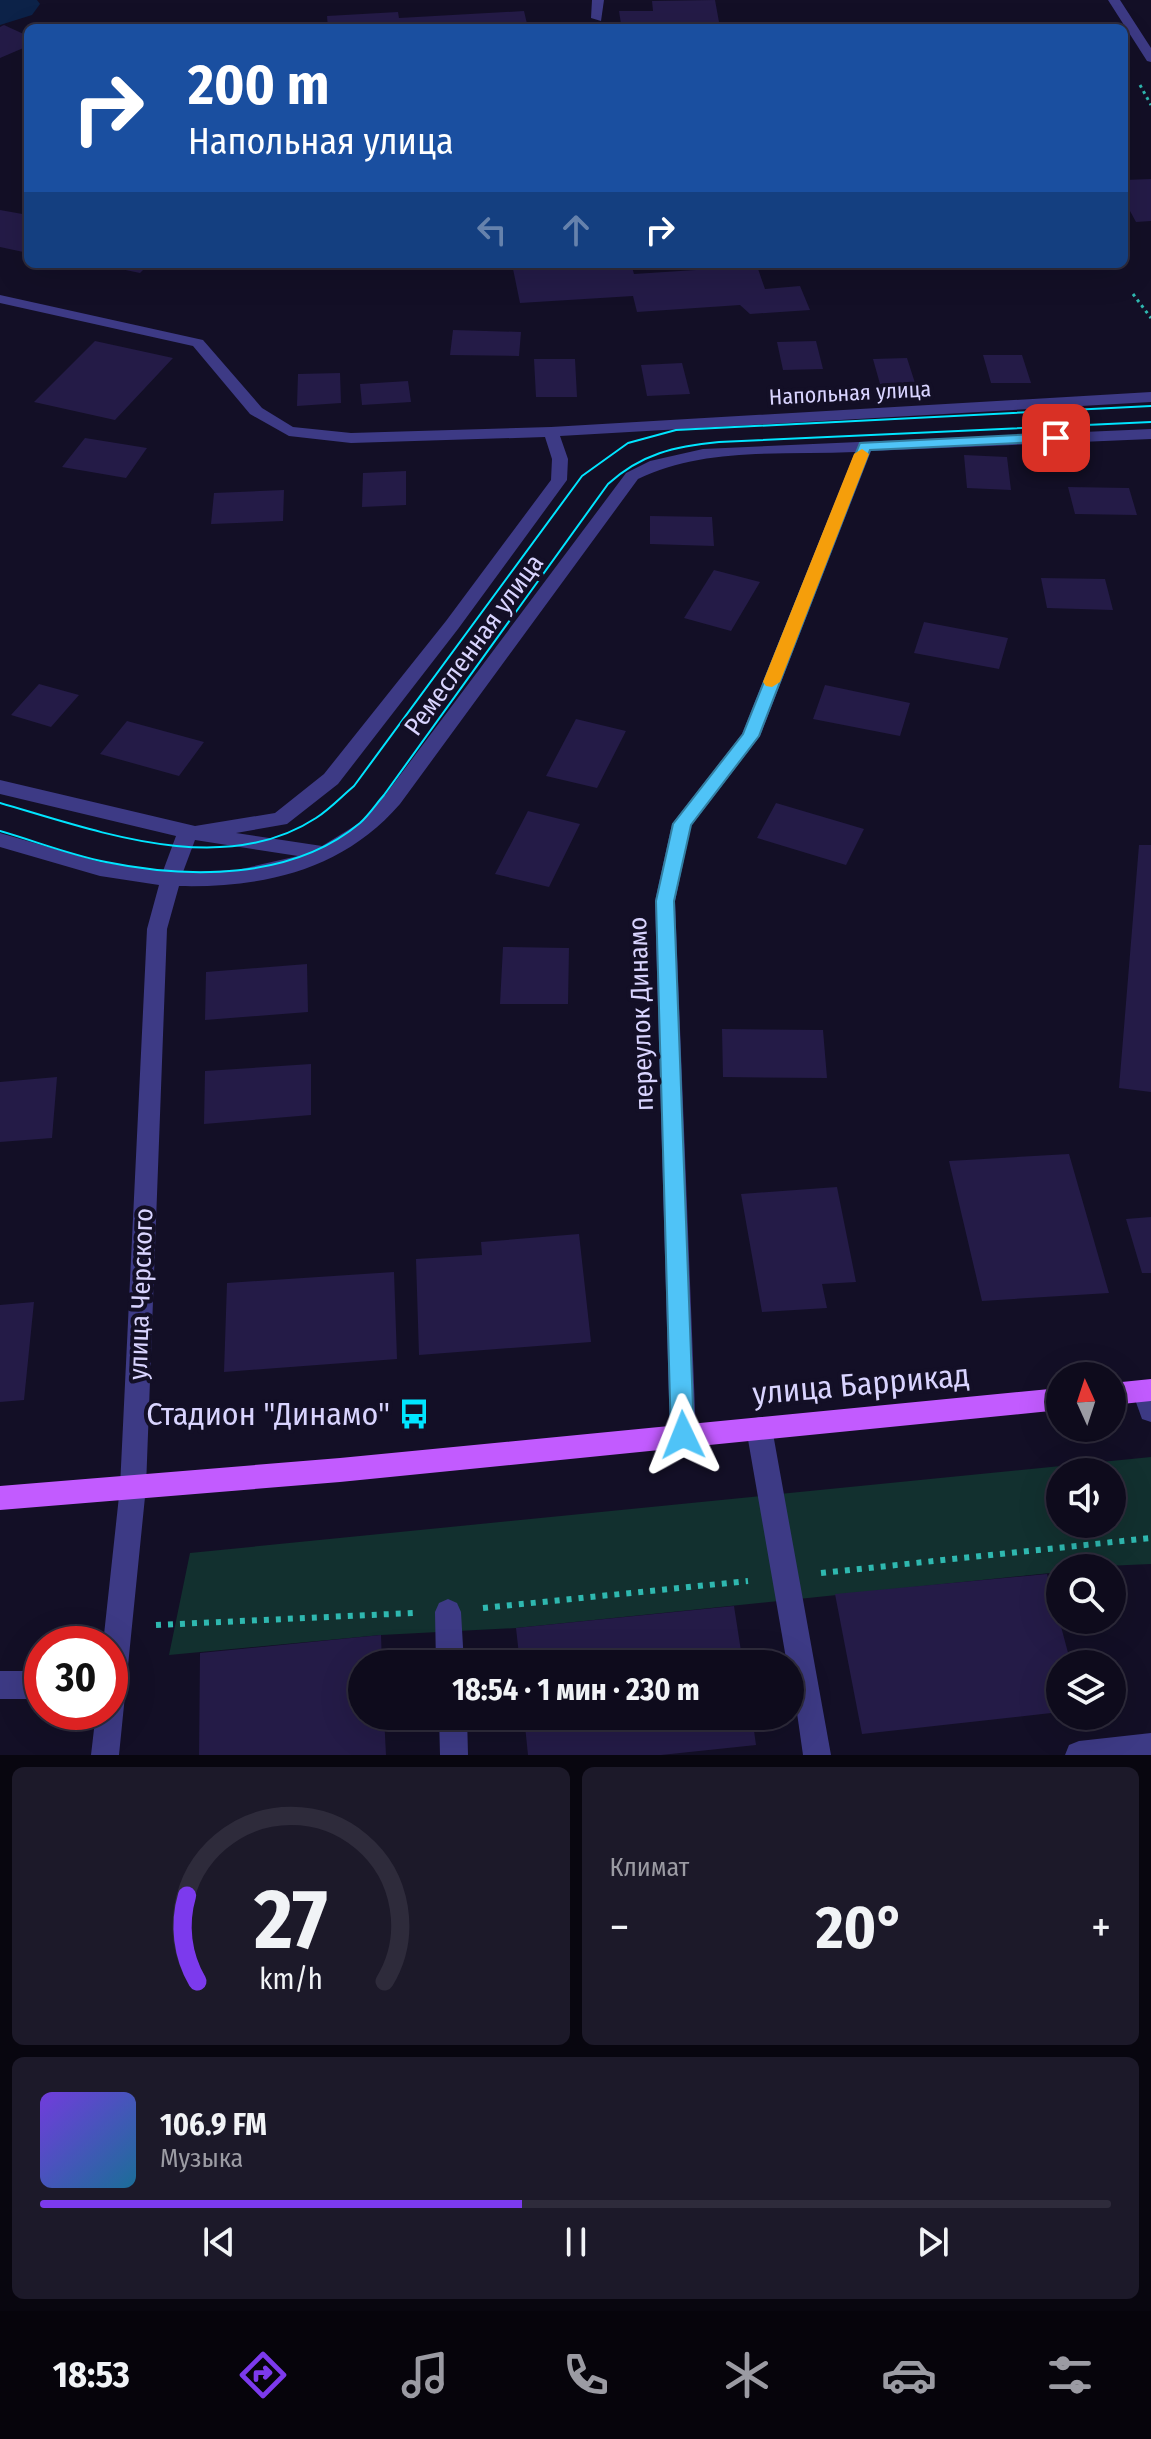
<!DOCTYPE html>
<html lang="ru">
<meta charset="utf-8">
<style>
body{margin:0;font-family:"Fira Sans Condensed",sans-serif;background:#1c1929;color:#f1f3f6;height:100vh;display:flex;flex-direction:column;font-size:30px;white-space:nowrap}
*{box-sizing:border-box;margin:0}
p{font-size:26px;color:#9b9ba3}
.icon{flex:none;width:44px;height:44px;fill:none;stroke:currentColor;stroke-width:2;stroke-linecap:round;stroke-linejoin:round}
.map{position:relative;height:1755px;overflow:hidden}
.sheet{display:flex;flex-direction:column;gap:12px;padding:12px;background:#08060f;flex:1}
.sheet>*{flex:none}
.hud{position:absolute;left:24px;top:24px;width:1104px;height:244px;border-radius:12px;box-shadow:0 8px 32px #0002,0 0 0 2px #2e2b3b;background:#1a4fa0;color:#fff;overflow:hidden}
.needle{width:52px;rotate:357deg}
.tools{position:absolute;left:1046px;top:1362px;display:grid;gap:16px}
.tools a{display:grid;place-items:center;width:80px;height:80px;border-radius:50%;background:#0e0b1c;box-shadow:0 8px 32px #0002,0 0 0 2px #2e2b3b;font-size:40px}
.speed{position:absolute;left:24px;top:1626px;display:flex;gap:16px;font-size:40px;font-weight:700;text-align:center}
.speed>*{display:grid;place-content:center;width:104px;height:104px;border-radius:50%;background:#0e0b1c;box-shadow:0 8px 32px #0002,0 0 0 2px #2e2b3b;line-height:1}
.speed .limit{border:12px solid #d22;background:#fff;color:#111}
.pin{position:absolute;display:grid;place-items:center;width:68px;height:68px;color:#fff;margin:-34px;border-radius:16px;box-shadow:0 4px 12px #0006}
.me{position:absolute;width:88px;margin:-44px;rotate:358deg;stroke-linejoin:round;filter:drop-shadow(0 0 6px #0008)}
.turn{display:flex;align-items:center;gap:28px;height:168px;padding:0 32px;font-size:36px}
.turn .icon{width:104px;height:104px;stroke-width:2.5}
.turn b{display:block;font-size:56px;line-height:68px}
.lanes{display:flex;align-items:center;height:76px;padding:0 32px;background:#0003;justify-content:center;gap:40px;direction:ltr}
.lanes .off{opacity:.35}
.big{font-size:60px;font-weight:700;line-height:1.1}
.sheet .tile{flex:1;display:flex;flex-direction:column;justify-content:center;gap:12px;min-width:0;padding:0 28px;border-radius:12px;background:#1c1929}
.sheet .dial{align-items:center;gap:0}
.dial svg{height:208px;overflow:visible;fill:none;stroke:#2e2b3b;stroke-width:7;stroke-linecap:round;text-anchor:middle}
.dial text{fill:#f1f3f6;stroke:none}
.song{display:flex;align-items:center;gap:24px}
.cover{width:96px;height:96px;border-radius:12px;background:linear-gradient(135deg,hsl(260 70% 55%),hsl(200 70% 35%))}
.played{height:8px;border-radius:4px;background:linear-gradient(90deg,#7c3aed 45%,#2e2b3b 45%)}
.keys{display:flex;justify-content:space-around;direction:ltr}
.heat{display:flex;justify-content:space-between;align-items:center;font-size:44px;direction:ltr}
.sheet .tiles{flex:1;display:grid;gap:12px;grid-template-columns:1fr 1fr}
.tile:last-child{grid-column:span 2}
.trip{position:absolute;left:348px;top:1650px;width:456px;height:80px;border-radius:40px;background:#0e0b1c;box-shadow:0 8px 32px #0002,0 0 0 2px #2e2b3b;font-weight:700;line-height:80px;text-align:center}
.menu{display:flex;height:128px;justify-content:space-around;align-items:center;background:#06040b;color:#9b9ba3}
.menu .icon{width:56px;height:56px}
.menu .on{color:#7c3aed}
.menu b{font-size:36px;color:#f1f3f6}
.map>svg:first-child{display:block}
.green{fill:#12302f;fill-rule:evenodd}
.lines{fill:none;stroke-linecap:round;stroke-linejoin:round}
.river{fill:#0c2248;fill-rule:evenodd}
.building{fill:#241b47}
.path-far1{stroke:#2fb8b0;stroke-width:3;stroke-dasharray:3 4;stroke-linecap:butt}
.path{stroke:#2fb8b0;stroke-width:6;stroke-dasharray:5 7;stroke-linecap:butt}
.minor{fill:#3d3a85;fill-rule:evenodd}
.major{fill:#c25bff;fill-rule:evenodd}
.tram{stroke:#00e5ff;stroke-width:2}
.route{fill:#4fc3f7;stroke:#337fa1;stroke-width:2}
.slow{fill:#f59e0b}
.labels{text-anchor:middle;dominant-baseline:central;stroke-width:8;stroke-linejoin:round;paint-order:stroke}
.far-street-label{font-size:22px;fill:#d9d4ff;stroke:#130f26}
.street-label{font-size:26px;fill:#d9d4ff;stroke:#130f26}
.near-street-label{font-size:32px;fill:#d9d4ff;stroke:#130f26}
.near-poi-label{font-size:32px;fill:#d9d4ff;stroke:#130f26;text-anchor:end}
</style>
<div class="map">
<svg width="1151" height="1755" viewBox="0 0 1151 1755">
<rect width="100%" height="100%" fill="#130f26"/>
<path class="green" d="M1151,1457v107l-91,4v4l-544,56 -135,7 -212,20 21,-102zM1060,1472h52v52h-52z"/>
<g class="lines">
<path class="river" d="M0,0h37l3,4 -8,11 -32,10z"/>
</g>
<path class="building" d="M715,0l4,22 -98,2 -2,-13h34l-1,-10z
M524,11l4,17h-200l-1,-12 71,-4 1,6z
M4,25l24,11v10l-28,12v-31z
M1151,179v42l-15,1 -12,-22v-20z
M0,210l28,5v38l-28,-6z
M97,264h52l-9,9z
M512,264h119l3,10 123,-8 8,23 35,-3 10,24 -60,4 -10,-9 -103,7 -4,-16 -113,7z
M453,330l68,2 -2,24 -69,-1z
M95,341l78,17 -58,62 -81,-18z
M816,341l7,28 -40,1 -6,-28z
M983,355h39l9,28h-40z
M907,358l8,25 -35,1 -7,-25z
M534,359h41l2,38h-41z
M682,363l8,31 -43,2 -6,-31z
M340,373l1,30 -44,3 1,-32z
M408,381l3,21 -49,3 -2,-21z
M85,438l62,10 -21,30 -64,-11z
M964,455l43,2 4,33 -44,-2z
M406,471v34l-44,2 1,-34z
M1068,487l61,1 8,27 -62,-1z
M284,490l-1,31 -72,3 3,-31z
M650,516l62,1 2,29 -64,-2z
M714,570l46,12 -29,49 -47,-13z
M1041,578l64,1 8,31 -66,-2z
M924,622l84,16 -9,31 -85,-16z
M39,684l40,11 -28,32 -40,-12z
M825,685l85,18 -10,33 -87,-17z
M576,719l50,12 -29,57 -51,-12z
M127,721l77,21 -25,34 -79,-22z
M776,803l88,26 -18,36 -89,-27z
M528,811l52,13 -31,63 -54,-13z
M1139,845h12v247l-32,-4z
M503,947l66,1 -1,56h-68z
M307,964l1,48 -103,8 1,-48z
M722,1029l101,1 4,48 -104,-1z
M311,1064v51l-107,9 1,-53z
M57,1077l-5,61 -52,4v-60z
M1069,1154l40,139 -127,8 -33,-140z
M837,1187l19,95 -34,2 5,24 -65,4 -21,-118z
M1151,1217v56h-9l-16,-54z
M579,1234l12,108 -172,13 -3,-96 66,-4 -1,-13z
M394,1272l3,87 -173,13 3,-89z
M34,1302l-10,98 -24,2v-97z
M1047,1574l24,90h-11v48l-198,22 -27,-140z
M734,1606l9,58h-223l-4,-36z
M381,1635l1,29h-20v52h22l2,39h-187l1,-102z
M524,1716h228l4,29 -95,10h-133z"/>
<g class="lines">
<path class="path-far1" d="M1140,85l11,20
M1133,294l18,24"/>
<path class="path" d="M821,1573l330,-35
M483,1608l265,-27
M156,1625l257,-12"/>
<path class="minor" d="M592,0h12l-3,21 -10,-3z
M1108,0h12l31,48v14l-4,-1z
M0,295l203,45 59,68 31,19 58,6 200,-6 600,-35v10l-591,34 8,23 -1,21 -109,149 -120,155 -51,40 -51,9 86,13 39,-24 25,-28 240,-321 24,-12 53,-12 448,-20v10l-280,12 -111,285 -69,90 -16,75 21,534 -4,8 -9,3 -9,-3 -4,-8 -15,-534 17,-77 70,-90 113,-282c-71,3 -153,-5 -217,27l-238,325c-57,66 -136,84 -221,82l-12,43 -21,558 -27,268h-28l5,-43h14v-68h-7l17,-157 27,-558 12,-44 -59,-9 -100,-29v-14l100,29 63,9 13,-35 -176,-42v-14l195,46 80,-13 49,-39 122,-153 105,-141 1,-21 -7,-22 -194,6 -62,-7 -39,-22 -57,-68 -193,-43zM195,840l103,16 -61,14 -54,2z
M1144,1380l7,3v39l-9,-3 -10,-28 3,-8z
M759,1417l9,3 4,8 59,327h-28l-13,-91h-3l-41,-236 4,-8z
M448,1599l9,4 4,9 3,52h-28l-1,-52 4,-9z
M0,1671h42v28h-42z
M439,1716h28l1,39h-28z
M1151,1733v22h-86l4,-10 10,-4z"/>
<path class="major" d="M1151,1379v22l-39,4v-22z
M1060,1388v22l-720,72 -340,28v-24l340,-28z"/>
<path class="tram" d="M0,803c97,28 223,76 316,15 14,-9 26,-22 38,-32l228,-310 46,-33 48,-13 475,-24
M0,831c35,10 70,24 106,31 83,17 186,18 254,-39 9,-8 16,-19 24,-28l224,-311c33,-30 67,-38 111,-42l432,-20"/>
</g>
<path class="route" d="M1056,433l5,2v6l-191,9 -111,286 -68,89 -17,76 20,534 -3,8 -8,3 -8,-3 -4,-8 -15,-534 17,-77 70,-90 117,-291z"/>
<path class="slow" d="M862,449l7,5 -89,228 -8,5 -6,-1 -3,-4 91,-228z"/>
<defs>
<g id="bus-bare" transform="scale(2.4)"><path d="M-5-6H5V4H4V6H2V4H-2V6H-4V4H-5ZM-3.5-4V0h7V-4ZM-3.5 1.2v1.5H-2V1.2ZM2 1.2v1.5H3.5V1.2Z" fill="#00e5ff" stroke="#130f26" stroke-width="2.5" paint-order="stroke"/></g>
</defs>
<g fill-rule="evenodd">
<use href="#bus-bare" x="414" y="1414"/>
</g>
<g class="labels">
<g class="far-street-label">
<text transform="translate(850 393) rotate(-3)">Напольная улица</text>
</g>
<g class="street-label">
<text transform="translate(474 645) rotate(-54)">Ремесленная улица</text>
<text transform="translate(641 1014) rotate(-92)">переулок Динамо</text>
<text transform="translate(141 1294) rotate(-88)">улица Черского</text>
</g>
<g class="near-street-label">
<text transform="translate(861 1384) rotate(-5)">улица Баррикад</text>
</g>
<g class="near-poi-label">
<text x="390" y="1414">Стадион "Динамо"</text>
</g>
</g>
</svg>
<div class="tools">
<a><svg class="needle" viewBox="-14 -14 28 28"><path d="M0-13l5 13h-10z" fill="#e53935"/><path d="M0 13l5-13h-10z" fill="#9b9ba3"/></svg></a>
<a><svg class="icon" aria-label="sound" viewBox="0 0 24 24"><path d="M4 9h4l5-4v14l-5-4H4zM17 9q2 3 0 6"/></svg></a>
<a><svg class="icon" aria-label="search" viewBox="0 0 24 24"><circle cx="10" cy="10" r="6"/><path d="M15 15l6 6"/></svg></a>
<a><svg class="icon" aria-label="layers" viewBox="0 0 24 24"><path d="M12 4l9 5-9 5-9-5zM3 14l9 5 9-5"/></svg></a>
</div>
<div class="speed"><div class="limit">30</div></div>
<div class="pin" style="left:1056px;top:438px;background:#d93025"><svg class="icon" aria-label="arrive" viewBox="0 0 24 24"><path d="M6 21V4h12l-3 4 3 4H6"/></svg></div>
<svg class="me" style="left:683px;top:1435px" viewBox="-20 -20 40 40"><path d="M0-17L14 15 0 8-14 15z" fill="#4fc3f7" stroke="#fff" stroke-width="4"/></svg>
<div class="trip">18:54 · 1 мин · 230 m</div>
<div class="hud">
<div class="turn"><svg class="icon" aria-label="right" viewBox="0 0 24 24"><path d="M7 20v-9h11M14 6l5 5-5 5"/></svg><div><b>200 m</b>Напольная улица</div></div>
<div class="lanes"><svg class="icon off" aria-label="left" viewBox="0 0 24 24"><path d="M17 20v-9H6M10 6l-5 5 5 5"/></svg><svg class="icon off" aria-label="ahead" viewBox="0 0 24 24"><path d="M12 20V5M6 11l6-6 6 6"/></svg><svg class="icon" aria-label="right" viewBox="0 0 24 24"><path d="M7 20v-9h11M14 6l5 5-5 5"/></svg></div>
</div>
</div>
<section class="sheet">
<div class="tiles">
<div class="tile dial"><svg viewBox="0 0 100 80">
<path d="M14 69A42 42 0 1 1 86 69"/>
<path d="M14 69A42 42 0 0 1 10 36" stroke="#7c3aed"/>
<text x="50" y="56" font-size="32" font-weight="700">27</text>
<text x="50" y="72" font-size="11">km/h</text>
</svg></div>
<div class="tile"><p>Климат</p>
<div class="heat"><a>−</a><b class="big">20°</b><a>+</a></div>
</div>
<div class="tile">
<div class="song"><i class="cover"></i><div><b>106.9 FM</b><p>Музыка</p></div></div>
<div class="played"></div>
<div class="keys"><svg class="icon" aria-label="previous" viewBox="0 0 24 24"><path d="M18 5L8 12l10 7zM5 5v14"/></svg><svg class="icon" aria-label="pause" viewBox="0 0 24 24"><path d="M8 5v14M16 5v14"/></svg><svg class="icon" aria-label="next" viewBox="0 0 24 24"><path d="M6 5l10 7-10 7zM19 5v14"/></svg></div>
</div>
</div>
</section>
<nav class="menu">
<b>18:53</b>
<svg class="icon on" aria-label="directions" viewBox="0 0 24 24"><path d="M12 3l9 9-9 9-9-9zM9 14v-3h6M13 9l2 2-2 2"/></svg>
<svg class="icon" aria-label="music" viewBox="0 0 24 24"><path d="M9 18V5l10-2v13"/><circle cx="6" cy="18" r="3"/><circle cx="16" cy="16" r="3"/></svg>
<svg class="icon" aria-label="phone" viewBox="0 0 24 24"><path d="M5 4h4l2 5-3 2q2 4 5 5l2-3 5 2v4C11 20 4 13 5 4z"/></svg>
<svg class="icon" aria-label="climate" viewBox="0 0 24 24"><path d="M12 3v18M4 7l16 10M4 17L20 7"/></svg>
<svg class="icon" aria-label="car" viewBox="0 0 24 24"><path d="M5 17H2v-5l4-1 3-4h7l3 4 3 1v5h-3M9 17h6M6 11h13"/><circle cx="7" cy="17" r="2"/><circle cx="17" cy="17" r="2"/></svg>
<svg class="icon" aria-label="filters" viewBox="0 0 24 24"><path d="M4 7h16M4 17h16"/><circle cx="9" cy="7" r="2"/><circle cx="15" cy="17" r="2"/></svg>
</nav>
